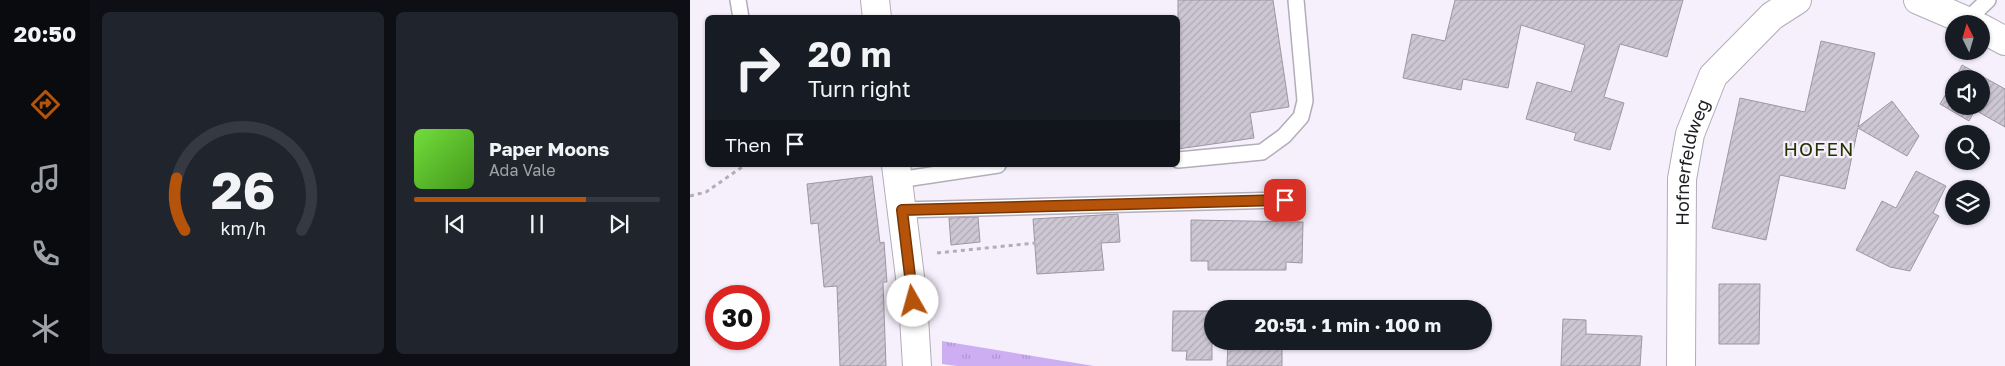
<!DOCTYPE html>
<meta charset="utf-8">
<style>
body{margin:0;font-family:"Golos Text",sans-serif;background:#20242c;color:#f1f3f6;height:100vh;display:flex;flex-direction:column;font-size:19px;white-space:nowrap}
*{box-sizing:border-box;margin:0}
p{font-size:16px;color:#9ea1a6}
.icon{flex:none;width:28px;height:28px;fill:none;stroke:currentColor;stroke-width:2;stroke-linecap:round;stroke-linejoin:round}
.map{position:relative;flex:1;overflow:hidden}
.sheet{display:flex;flex-direction:column;gap:12px;padding:12px;background:#0d0f14;width:600px}
.sheet>*{flex:none}
.guide{position:absolute;left:15px;top:15px;width:475px;height:152px;border-radius:8px;box-shadow:0 1px 4px #0004;background:#171b24;color:#f1f3f6;overflow:hidden}
.needle{width:32px;rotate:355deg}
.buttons{position:absolute;left:1255px;top:15px;display:grid;gap:10px}
.buttons a{display:grid;place-items:center;width:45px;height:45px;border-radius:50%;background:#171b24;box-shadow:0 1px 4px #0004;font-size:25px}
.speed{position:absolute;left:15px;top:285px;display:flex;gap:10px;font-size:25px;font-weight:700;text-align:center}
.speed>*{display:grid;place-content:center;width:65px;height:65px;border-radius:50%;background:#171b24;box-shadow:0 1px 4px #0004;line-height:1}
.speed .limit{border:8px solid #d22;background:#fff;color:#111}
.pin{position:absolute;display:grid;place-items:center;width:42px;height:42px;color:#fff;margin:-21px;border-radius:10px;box-shadow:0 2px 8px #0006}
.me{position:absolute;width:55px;margin:-28px;rotate:353deg;stroke-linejoin:round;filter:drop-shadow(0 0 4px #0008)}
.turn{display:flex;align-items:center;gap:18px;height:105px;padding:0 20px;font-size:22px}
.turn .icon{width:65px;height:65px;stroke-width:2.5}
.turn b{display:block;font-size:35px;line-height:42px}
.then{display:flex;align-items:center;height:48px;padding:0 20px;background:#0003;gap:10px;font-size:19px}
.sheet .widget{flex:1;display:flex;flex-direction:column;justify-content:center;gap:8px;min-width:0;padding:0 18px;border-radius:8px;background:#20242c}
.sheet .dial{align-items:center;gap:0}
.dial svg{height:130px;overflow:visible;fill:none;stroke:#363941;stroke-width:7;stroke-linecap:round;text-anchor:middle}
.dial text{fill:#f1f3f6;stroke:none}
.song{display:flex;align-items:center;gap:15px}
.cover{width:60px;height:60px;border-radius:8px;background:linear-gradient(135deg,hsl(100 70% 55%),hsl(100 70% 35%))}
.played{height:5px;border-radius:2px;background:linear-gradient(90deg,#b45309 70%,#363941 70%)}
.keys{display:flex;justify-content:space-around;direction:ltr}
.sheet .tiles{flex:1;display:grid;gap:12px;grid-template-columns:repeat(2,1fr)}
.trip{position:absolute;left:514px;top:300px;width:288px;height:50px;border-radius:25px;background:#171b24;box-shadow:0 1px 4px #0004;font-weight:700;line-height:50px;text-align:center}
main{display:flex;flex:1;min-height:0}
.menu{display:flex;flex-direction:column;width:90px;justify-content:space-around;align-items:center;background:#090b0e;color:#9ea1a6}
.menu .icon{width:35px;height:35px}
.menu .current{color:#b45309}
.menu b{font-size:22px;color:#f1f3f6}
.map>svg:first-child{display:block}
.grass{fill:url(#grass-tufts)}
.building{fill:url(#building-hatch);stroke:#9c97a2}
.lines{fill:none;stroke-linecap:round;stroke-linejoin:round}
.service-casing{stroke:#b2adb9;stroke-width:18}
.minor-casing{stroke:#b2adb9;stroke-width:30}
.path{stroke:#b2aeb8;stroke-width:3;stroke-dasharray:4 4;stroke-linecap:butt}
.service{stroke:#fff;stroke-width:15}
.minor{stroke:#fff;stroke-width:28}
.route-casing{stroke:#753606;stroke-width:12}
.route{stroke:#b45309;stroke-width:9}
.labels{text-anchor:middle;dominant-baseline:central;stroke-width:4.5;stroke-linejoin:round;paint-order:stroke}
.street-label{font-size:18px;fill:#1f1d21;stroke:#f5f0fc}
.neighbourhood-label{font-size:19px;letter-spacing:1px;fill:#243400;stroke:#f5f0fc}
</style>
<main>
<nav class="menu">
<b>20:50</b>
<svg class="icon current" aria-label="directions" viewBox="0 0 24 24"><path d="M12 3l9 9-9 9-9-9zM9 14v-3h6M13 9l2 2-2 2"/></svg>
<svg class="icon" aria-label="music" viewBox="0 0 24 24"><path d="M9 18V5l10-2v13"/><circle cx="6" cy="18" r="3"/><circle cx="16" cy="16" r="3"/></svg>
<svg class="icon" aria-label="phone" viewBox="0 0 24 24"><path d="M5 4h4l2 5-3 2q2 4 5 5l2-3 5 2v4C11 20 4 13 5 4z"/></svg>
<svg class="icon" aria-label="climate" viewBox="0 0 24 24"><path d="M12 3v18M4 7l16 10M4 17L20 7"/></svg>
</nav>
<section class="sheet">
<div class="tiles">
<div class="widget dial"><svg viewBox="0 0 100 80">
<path d="M14 69A42 42 0 1 1 86 69"/>
<path d="M14 69A42 42 0 0 1 9 37" stroke="#b45309"/>
<text x="50" y="56" font-size="32" font-weight="700">26</text>
<text x="50" y="72" font-size="11">km/h</text>
</svg></div>
<div class="widget">
<div class="song"><i class="cover"></i><div><b>Paper Moons</b><p>Ada Vale</p></div></div>
<div class="played"></div>
<div class="keys"><svg class="icon" aria-label="previous" viewBox="0 0 24 24"><path d="M18 5L8 12l10 7zM5 5v14"/></svg><svg class="icon" aria-label="pause" viewBox="0 0 24 24"><path d="M8 5v14M16 5v14"/></svg><svg class="icon" aria-label="next" viewBox="0 0 24 24"><path d="M6 5l10 7-10 7zM19 5v14"/></svg></div>
</div>
</div>
</section>
<div class="map">
<svg width="1315" height="366" viewBox="0 0 1315 366">
<defs>
<pattern id="grass-tufts" width="24" height="20" patternUnits="userSpaceOnUse" patternTransform="scale(1.25)"><rect width="24" height="20" fill="#ceaef2"/><path d="M3 7l-1-3M5 7V3M7 7l1-3M15 17l-1-3M17 17v-4M19 17l1-3" fill="none" stroke="#b095cf"/></pattern>
<pattern id="building-hatch" width="6" height="6" patternUnits="userSpaceOnUse" patternTransform="scale(1.25)"><rect width="6" height="6" fill="#ccc7d3"/><path d="M-1 1l2-2M0 6l6-6M5 7l2-2" fill="none" stroke="#afaab5"/></pattern>
</defs>
<rect width="100%" height="100%" fill="#f5f0fc"/>
<path class="grass" d="M252,341l152,25h-137l-15,-2z"/>
<path class="building" d="M488,0h95l16,107 -39,6 4,25 -76,11z
M765,0h228l-16,57 -47,-13 -16,53 20,6 -14,47 -36,-10 2,-7 -50,-14 11,-37 34,10 14,-47 -64,-20 -13,63 -45,-9 -2,11 -58,-12 9,-44 33,7z
M1131,41l54,12 -17,74 34,-26 27,35 -12,20 -49,-28 -13,61 -65,-14 -14,65 -54,-12 28,-130 65,14z
M1272,65l43,24v38l-30,-17 -6,11 -29,-17 14,-24v26h27v-27h-26z
M1226,171l30,15 -13,27 6,3 -29,55 -20,-4 -34,-17 26,-49 14,7z
M182,176l8,67 4,-1 3,40h-4l3,84h-46l-3,-80 -13,1 -6,-64 -7,1 -4,-40z
M428,214l2,28 -19,1 3,27 -67,4 -4,-55z
M288,217l2,25 -29,3 -2,-27z
M501,220l112,2 -1,41 -16,-1v8h-78v-9h-17z
M1029,284h41l-1,60h-40z
M483,311h39v49h-26l1,-9h-15z
M873,319l23,1v14l56,2 -2,30h-79z
M538,341h54v25h-55z"/>
<g class="lines">
<g class="service-casing">
<path id="service" d="M48,0l3,18
M1277,20l21,-20
M488,160l84,-8 22,-16 17,-19 4,-16 -9,-101
M208,180l100,-15
M212,210l383,-10"/>
</g>
<g class="minor-casing">
<g id="minor">
<path d="M185,0l2,18"/>
<path d="M1228,0l56,24"/>
<path d="M1291,28l24,13"/>
<path d="M206,165l17,136 4,65"/>
<path id="s1" d="M991,366l1,-187 8,-45 23,-58 59,-60 25,-16"/>
</g>
</g>
<path class="path" d="M0,196l16,-4 39,-27
M247,253l98,-10"/>
<use href="#service" class="service"/>
<use href="#minor" class="minor"/>
</g>
<g class="lines">
<g class="route-casing">
<path id="route" d="M223,301l-11,-91 383,-10"/>
</g>
<use href="#route" class="route"/>
</g>
<g class="labels">
<g class="street-label">
<text stroke="none"><textPath href="#s1" startOffset="205">Hofnerfeldweg</textPath></text>
</g>
<g class="neighbourhood-label">
<text x="1129" y="148">HOFEN</text>
</g>
</g>
</svg>
<div class="buttons">
<a><svg class="needle" viewBox="-14 -14 28 28"><path d="M0-13l5 13h-10z" fill="#e53935"/><path d="M0 13l5-13h-10z" fill="#9ea1a6"/></svg></a>
<a><svg class="icon" aria-label="sound" viewBox="0 0 24 24"><path d="M4 9h4l5-4v14l-5-4H4zM17 9q2 3 0 6"/></svg></a>
<a><svg class="icon" aria-label="search" viewBox="0 0 24 24"><circle cx="10" cy="10" r="6"/><path d="M15 15l6 6"/></svg></a>
<a><svg class="icon" aria-label="layers" viewBox="0 0 24 24"><path d="M12 4l9 5-9 5-9-5zM3 14l9 5 9-5"/></svg></a>
</div>
<div class="speed"><div class="limit">30</div></div>
<div class="pin" style="left:595px;top:200px;background:#d93025"><svg class="icon" aria-label="arrive" viewBox="0 0 24 24"><path d="M6 21V4h12l-3 4 3 4H6"/></svg></div>
<svg class="me" style="left:223px;top:301px" viewBox="-20 -20 40 40"><circle r="19" fill="#fff"/><path d="M0-13L10 11 0 6-10 11z" fill="#b45309"/></svg>
<div class="trip">20:51 · 1 min · 100 m</div>
<div class="guide">
<div class="turn"><svg class="icon" aria-label="right" viewBox="0 0 24 24"><path d="M7 20v-9h11M14 6l5 5-5 5"/></svg><div><b>20 m</b>Turn right</div></div>
<div class="then">Then<svg class="icon" aria-label="arrive" viewBox="0 0 24 24"><path d="M6 21V4h12l-3 4 3 4H6"/></svg></div>
</div>
</div>
</main>
